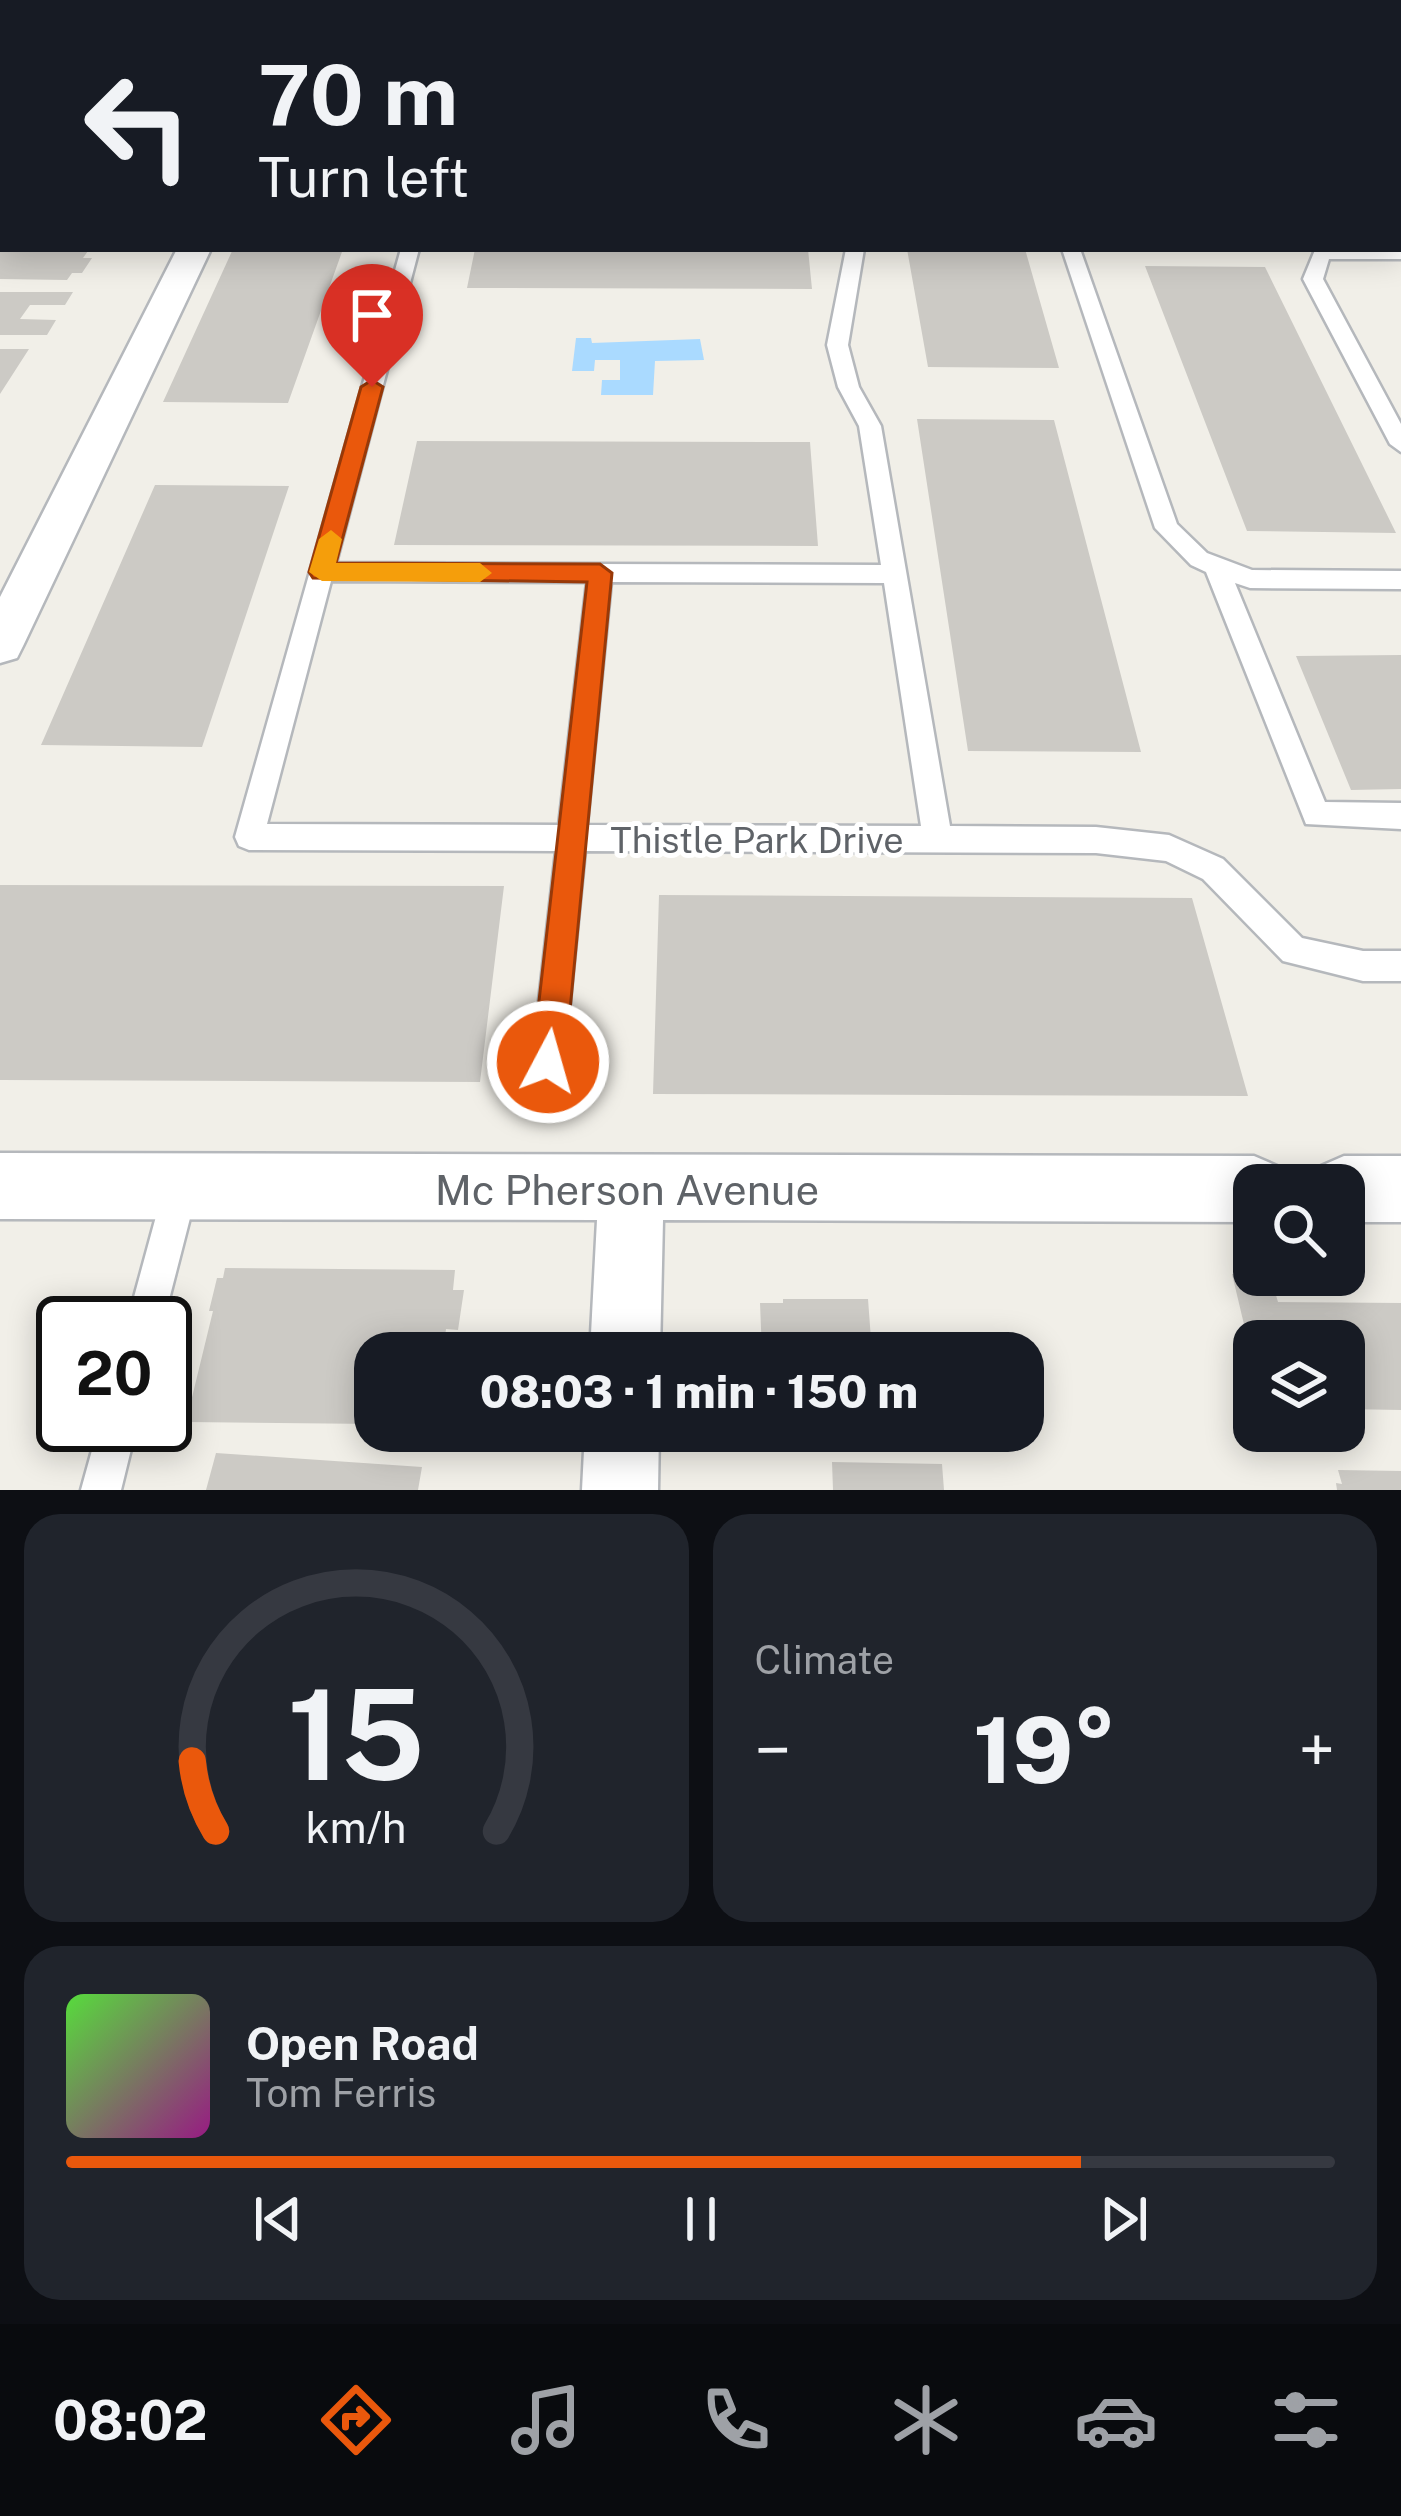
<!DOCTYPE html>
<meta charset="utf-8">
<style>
body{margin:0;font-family:"Public Sans",sans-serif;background:#20242c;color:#f1f3f6;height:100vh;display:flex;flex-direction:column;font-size:45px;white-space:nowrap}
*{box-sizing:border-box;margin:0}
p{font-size:39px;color:#9ea1a6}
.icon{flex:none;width:66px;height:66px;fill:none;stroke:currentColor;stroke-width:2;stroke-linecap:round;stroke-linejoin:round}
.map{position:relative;height:1490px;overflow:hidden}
.sheet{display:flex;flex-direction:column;gap:24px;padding:24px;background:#0d0f14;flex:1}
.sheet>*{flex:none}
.hud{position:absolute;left:0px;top:0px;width:1401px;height:252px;box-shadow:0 6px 30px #0003;background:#171b24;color:#f1f3f6;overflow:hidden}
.controls{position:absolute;left:1233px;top:1164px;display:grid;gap:24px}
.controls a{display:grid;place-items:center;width:132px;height:132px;border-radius:24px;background:#171b24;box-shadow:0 6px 30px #0003;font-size:60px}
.speed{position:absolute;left:36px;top:1296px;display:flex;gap:24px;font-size:60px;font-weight:700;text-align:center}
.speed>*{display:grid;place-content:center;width:156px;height:156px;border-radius:50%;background:#171b24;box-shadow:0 6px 30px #0003;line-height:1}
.speed .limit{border:6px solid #111;border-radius:18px;background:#fff;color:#111}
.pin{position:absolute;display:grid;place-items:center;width:102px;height:102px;color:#fff;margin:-123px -51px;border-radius:50% 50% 50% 0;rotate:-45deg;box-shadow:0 0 12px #0007}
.pin .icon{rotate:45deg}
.me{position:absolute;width:132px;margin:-66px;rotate:6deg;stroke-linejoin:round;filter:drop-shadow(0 0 9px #0008)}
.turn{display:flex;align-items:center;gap:42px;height:252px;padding:0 60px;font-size:54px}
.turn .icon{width:156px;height:156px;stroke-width:2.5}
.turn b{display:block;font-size:84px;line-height:102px}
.big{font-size:90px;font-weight:800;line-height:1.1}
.sheet .widget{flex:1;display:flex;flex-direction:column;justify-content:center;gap:18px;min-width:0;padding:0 42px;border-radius:36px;background:#20242c}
.sheet .dial{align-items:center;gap:0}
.dial svg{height:312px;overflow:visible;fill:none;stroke:#363941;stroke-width:7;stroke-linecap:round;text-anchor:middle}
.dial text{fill:#f1f3f6;stroke:none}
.song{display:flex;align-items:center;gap:36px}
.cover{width:144px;height:144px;border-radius:18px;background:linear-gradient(135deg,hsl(110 70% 55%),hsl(310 70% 35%))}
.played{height:12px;border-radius:6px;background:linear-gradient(90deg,#ea580c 80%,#363941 80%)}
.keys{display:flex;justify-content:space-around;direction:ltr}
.heat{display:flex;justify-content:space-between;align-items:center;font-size:66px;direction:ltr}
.sheet .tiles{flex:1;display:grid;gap:24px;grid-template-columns:1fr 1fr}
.widget:last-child{grid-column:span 2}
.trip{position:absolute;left:354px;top:1332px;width:690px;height:120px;border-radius:36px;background:#171b24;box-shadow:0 6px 30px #0003;font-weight:800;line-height:120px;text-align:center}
.menu{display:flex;height:192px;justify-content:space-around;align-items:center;background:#090b0e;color:#9ea1a6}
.menu .icon{width:84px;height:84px}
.menu .active{color:#ea580c}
.menu b{font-size:54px;color:#f1f3f6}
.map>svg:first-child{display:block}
.water{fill:#aadaff}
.building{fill:#cccac5}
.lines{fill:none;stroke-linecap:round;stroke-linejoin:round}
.service-casing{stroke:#b5b8bc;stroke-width:5}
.minor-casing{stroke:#b5b8bc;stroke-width:5}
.service{fill:#fff;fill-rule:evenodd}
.minor{fill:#fff;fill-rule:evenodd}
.route{fill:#ea580c;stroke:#983908;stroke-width:3}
.slow{fill:#f59e0b}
.labels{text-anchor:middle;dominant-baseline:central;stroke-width:10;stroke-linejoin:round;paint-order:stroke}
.street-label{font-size:36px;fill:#5f6368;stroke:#fff}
.near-street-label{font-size:42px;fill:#5f6368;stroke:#fff}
</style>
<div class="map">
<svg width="1401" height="1490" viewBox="0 0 1401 1490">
<rect width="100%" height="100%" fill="#f1efe8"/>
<path class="water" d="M576,338h15l1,5 108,-4 4,21 -49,1 -2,34h-52l1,-15h18v-20h-25l-1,11h-22z"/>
<path class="building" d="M233,249h110l-55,154 -125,-1z
M475,249h333l4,40 -345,-1z
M907,249h118l34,119 -131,-1z
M0,251h88l-5,7h9l-10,15h-10l-5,7 -67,-1z
M1145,266l120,1 131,266 -149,-2z
M0,292h73l-8,13h-35l-10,14 36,1 -9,15h-47z
M0,349h29l-29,45z
M917,419l137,1 87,332 -173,-1z
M417,441l393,1 8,104 -424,-1z
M155,485l134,1 -87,261 -161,-2z
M1401,655v134l-50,1 -55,-134z
M0,885l504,1 -24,196 -480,-2z
M659,895l533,3 56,198 -595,-2z
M225,1268l230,2 -2,20h11l-6,40 -12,-1 -3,24h-68v71l-189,-2 27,-111h-4l8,-33h6z
M1232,1274l38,1 8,27 123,1v107l-57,-1v-68h-90l-2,17z
M783,1299h85l4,54h-110l-2,-50h23z
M216,1453l206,14 -4,23h-212z
M832,1462l110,2 2,26h-111z
M1338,1470l63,1v19h-64l-1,-7 6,1z"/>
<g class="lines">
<g class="service-casing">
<path id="service" d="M724,0h12l1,3h-14z
M1138,0h14l1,3h-14z
M1398,149h3v10h-3z
M1401,247v12h-72l-6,20 78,145v28l-11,-8 -87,-165 12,-29z
M401,249h18l-83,314 545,2 -22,-139 -21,-39 -11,-42 19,-96h18l-16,96 11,42 22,39 69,400 146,1 73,8 54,24 79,79 61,13h38v30h-38l-80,-20 -80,-82 -37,-18 -70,-8 -511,-2 -21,211 -5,11 -11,5 -11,-5 -5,-11 24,-211 -307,-1 -10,-4 -4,-9zM331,581l256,1 -28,243 -292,-1zM611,582l273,1 37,243 -334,-1z
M1062,249h18l97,275 30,29 45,17 149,1v18l-151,-1 -15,-5 90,219 76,1v26l-95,-5 -100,-252 -15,-7 -36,-37z
M181,1170l12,5 5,12 -35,136h-36l37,-136 5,-12z
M99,1425h38l-16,65h-40z"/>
</g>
<g class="minor-casing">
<path id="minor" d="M0,211h3v20h-3z
M177,249h34l-187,395 -7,14 -17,5v-66z
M0,1153l1254,3 23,10 8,19h-31v37l-591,-2 -3,133h-70l7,-133 -597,-1z
M1344,1156h57v66h-57v-37h-31l8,-19z
M585,1431h74l-1,59h-76z"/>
</g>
<use href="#service" class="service"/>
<use href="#minor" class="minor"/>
</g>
<path class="route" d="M372,380l11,7 -47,176 264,1 12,9 -47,489 -5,12 -12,4 -11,-4 -5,-12 55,-480 -274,-4 -4,-6 52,-185z"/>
<path class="slow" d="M331,530l11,9 -6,24h144l12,10 -12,9 -158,-1 -13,-9 10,-33z"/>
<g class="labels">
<g class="street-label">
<text x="757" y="840">Thistle Park Drive</text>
</g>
<g class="near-street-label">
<text x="627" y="1189">Mc Pherson Avenue</text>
</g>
</g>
</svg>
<div class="controls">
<a><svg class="icon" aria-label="search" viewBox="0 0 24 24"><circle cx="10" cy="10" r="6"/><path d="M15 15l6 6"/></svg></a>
<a><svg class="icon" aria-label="layers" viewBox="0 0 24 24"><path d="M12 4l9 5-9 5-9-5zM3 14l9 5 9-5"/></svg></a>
</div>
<div class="speed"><div class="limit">20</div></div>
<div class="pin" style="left:372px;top:387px;background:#d93025"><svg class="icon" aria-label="arrive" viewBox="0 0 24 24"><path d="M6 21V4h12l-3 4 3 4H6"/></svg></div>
<svg class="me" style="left:548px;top:1062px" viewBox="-20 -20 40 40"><circle r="17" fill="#ea580c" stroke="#fff" stroke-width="3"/><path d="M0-11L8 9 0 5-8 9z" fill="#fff"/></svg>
<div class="trip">08:03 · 1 min · 150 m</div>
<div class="hud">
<div class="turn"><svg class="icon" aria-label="left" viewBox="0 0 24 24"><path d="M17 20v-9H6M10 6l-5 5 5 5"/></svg><div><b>70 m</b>Turn left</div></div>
</div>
</div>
<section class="sheet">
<div class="tiles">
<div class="widget dial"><svg viewBox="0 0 100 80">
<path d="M14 69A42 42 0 1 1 86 69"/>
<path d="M14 69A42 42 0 0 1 8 51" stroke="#ea580c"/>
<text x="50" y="56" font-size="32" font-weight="700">15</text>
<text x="50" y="72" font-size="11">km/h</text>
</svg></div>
<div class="widget"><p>Climate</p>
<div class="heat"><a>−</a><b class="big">19°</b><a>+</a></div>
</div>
<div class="widget">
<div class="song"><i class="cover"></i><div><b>Open Road</b><p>Tom Ferris</p></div></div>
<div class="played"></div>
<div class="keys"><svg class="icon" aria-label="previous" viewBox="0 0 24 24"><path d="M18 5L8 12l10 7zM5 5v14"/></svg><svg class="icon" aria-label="pause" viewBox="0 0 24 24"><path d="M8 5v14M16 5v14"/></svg><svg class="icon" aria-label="next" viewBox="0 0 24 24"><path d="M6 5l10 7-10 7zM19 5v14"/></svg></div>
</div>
</div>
</section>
<nav class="menu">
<b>08:02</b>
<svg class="icon active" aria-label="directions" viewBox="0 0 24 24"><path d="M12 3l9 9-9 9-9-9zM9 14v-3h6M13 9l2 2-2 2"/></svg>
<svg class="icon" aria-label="music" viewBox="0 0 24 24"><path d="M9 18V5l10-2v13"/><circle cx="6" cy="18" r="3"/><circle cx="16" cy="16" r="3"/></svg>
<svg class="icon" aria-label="phone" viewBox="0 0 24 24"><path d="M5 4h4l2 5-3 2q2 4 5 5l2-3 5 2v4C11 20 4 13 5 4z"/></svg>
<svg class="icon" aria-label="climate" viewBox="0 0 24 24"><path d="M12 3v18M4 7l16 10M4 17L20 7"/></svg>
<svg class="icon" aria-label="car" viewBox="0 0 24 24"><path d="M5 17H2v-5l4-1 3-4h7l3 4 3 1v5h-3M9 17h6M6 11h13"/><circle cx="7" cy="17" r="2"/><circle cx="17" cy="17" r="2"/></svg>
<svg class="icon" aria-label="filters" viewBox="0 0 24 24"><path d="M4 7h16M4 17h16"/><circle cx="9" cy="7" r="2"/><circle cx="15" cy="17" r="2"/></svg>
</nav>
